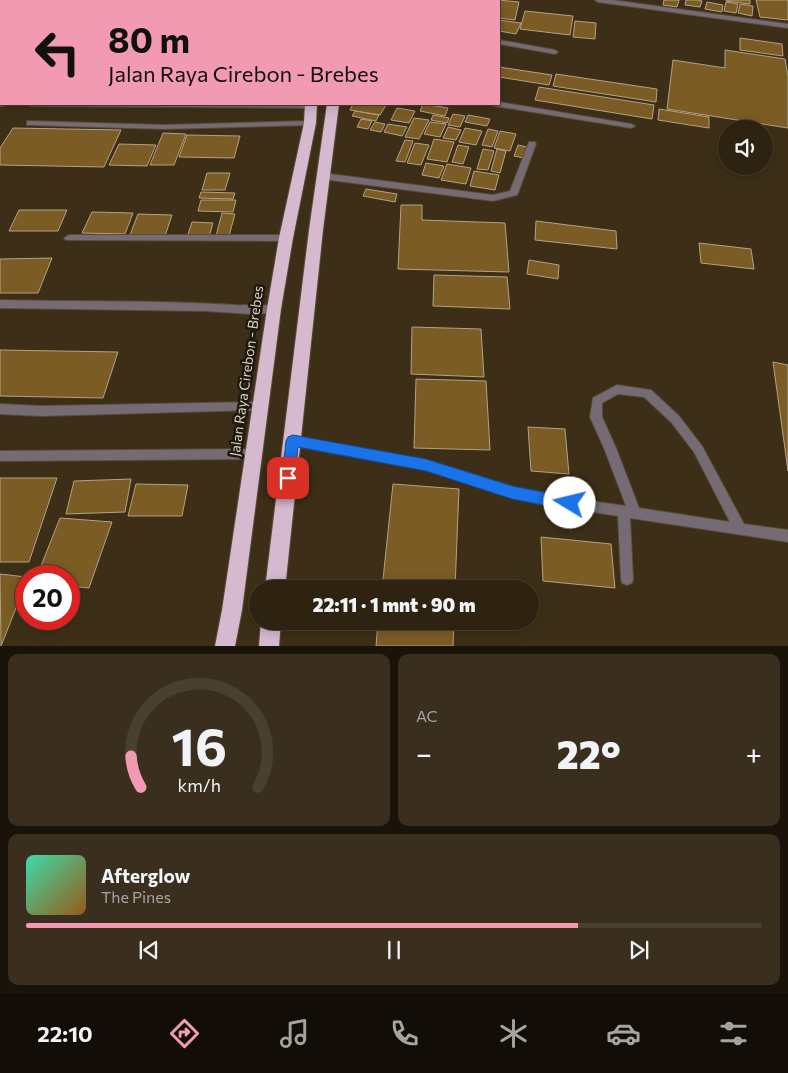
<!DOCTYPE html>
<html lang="id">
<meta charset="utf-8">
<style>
body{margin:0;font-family:Commissioner,sans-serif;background:#3a2f1f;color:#f1f3f6;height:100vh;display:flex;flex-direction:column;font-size:19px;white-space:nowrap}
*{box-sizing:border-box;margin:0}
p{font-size:16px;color:#a7a49f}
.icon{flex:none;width:28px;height:28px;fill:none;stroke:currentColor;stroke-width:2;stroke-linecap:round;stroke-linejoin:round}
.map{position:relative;height:646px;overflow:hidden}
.side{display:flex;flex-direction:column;gap:8px;padding:8px;background:#191309;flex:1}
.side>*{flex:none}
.top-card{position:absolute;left:0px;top:0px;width:500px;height:105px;box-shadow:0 2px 12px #0003,0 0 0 1px #494031;background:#f19ab1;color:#111;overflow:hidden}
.controls{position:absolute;left:718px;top:120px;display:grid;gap:10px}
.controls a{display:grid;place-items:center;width:55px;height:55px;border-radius:50%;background:#2e2311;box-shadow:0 2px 12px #0003,0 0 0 1px #494031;font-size:25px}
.speed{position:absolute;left:15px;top:565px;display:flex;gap:10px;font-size:25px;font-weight:700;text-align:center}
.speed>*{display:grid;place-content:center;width:65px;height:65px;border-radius:50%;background:#2e2311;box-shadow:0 2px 12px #0003,0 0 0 1px #494031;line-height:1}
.speed .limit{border:8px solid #d22;background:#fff;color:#111}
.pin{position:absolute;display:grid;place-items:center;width:42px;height:42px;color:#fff;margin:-21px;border-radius:10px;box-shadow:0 2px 8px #0006}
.me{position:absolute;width:55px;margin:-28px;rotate:279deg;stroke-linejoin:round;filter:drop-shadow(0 0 4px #0008)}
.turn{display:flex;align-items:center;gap:18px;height:105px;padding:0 25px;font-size:22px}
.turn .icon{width:65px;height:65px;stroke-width:2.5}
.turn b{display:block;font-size:35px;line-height:42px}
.big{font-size:38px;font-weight:800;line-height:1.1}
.side .widget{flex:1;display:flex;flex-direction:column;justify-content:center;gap:8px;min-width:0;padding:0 18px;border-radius:10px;background:#3a2f1f}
.side .dial{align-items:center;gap:0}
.dial svg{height:130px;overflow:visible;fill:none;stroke:#494031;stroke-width:7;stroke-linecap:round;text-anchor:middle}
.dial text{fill:#f1f3f6;stroke:none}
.song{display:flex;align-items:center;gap:15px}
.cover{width:60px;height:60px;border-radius:8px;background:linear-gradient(135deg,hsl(160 70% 55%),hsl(30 70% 35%))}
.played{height:5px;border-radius:2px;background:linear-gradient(90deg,#f19ab1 75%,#494031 75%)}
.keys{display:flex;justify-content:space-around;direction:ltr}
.heat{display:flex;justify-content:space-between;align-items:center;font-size:28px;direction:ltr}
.side .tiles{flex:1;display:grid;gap:8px;grid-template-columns:1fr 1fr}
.widget:last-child{grid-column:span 2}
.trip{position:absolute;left:249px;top:580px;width:290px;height:50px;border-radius:25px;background:#2e2311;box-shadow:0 2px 12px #0003,0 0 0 1px #494031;font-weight:800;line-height:50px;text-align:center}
.menu{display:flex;height:80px;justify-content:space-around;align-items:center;background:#120e07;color:#a7a49f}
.menu .icon{width:35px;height:35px}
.menu .current{color:#f19ab1}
.menu b{font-size:22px;color:#f1f3f6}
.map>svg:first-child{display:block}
.building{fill:#7b5c24;stroke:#b4a287}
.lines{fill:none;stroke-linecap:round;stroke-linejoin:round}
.lane-casing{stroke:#594c36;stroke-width:2}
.street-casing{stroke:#594c36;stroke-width:2}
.highway-casing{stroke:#594c36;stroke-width:2}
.lane{fill:#766b74;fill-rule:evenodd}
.street{fill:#766b74;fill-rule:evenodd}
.highway{fill:#d4b9cf;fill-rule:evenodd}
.route{fill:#1a73e8;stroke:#114b97}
.labels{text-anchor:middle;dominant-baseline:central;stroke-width:5;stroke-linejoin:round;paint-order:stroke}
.street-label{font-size:14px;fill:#dbd2c4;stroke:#1f180e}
</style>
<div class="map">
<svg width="788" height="646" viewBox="0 0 788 646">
<rect width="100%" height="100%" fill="#3d2f17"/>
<path class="building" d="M453,0h45l21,2 -4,18 -16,-2v-17z
M664,0h15l-2,7 -14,-2z
M686,0h12l4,1 -2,6 -15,-2z
M726,0h24v4l-24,-3z
M756,0h32v20l-28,-3z
M707,2l16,3 -1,7 -17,-3z
M726,2l12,2 -2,9 -12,-2z
M740,4l13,2 -1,10 -14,-3z
M525,11l48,5 -3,19 -50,-6z
M499,20l22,3 -5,11 -17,-3z
M575,21l21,2 -1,16 -22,-2z
M740,38l42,6 1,12 -43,-6z
M725,50l60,9 3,18v51l-121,-19 6,-49 52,8z
M499,67l53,8 -3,10 -50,-8z
M556,74l101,15 -1,13 -103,-16z
M539,87l115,18 -2,14 -117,-19z
M353,104h24l9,1 -6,10 -30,-5z
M423,104h1l24,4 -3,8 -25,-5z
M397,108l18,3 -6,12 -18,-3z
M659,109l50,8v11l-51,-8z
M355,111l24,4 -3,6 -24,-5z
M453,114l12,2 -5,11 -12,-2z
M433,115l16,3 -2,5 -16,-3z
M468,115l22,4 -3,7 -22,-4z
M414,118l15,2 -10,19 -14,-2z
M361,119l11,2 -4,8 -11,-2z
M375,122l10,2 -4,8 -11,-2z
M430,122l16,2 -6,13 -16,-3z
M388,124l19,3 -5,9 -18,-4z
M448,127l13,3 -5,10 -13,-2z
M13,128l108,2 -17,37 -104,-2v-17z
M465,128l17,3 -6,14 -17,-3z
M488,129l10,2 -6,16 -10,-2z
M500,131l16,3 -6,17 -16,-3z
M163,133l23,1 -12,31h-24z
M187,135l53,1 -6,22 -55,-1z
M434,139l20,3 -7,20 -20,-3z
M405,140l8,1 -8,21 -9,-1z
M415,143l14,2 -8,20 -14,-2z
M119,144l37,1 -9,21 -38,-1z
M458,145l11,2 -6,17 -11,-2z
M518,145l9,2 -3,11 -10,-2z
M483,149l11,2 -6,19 -11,-1z
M497,149l9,2 -6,22 -9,-2z
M426,163l18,3 -5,12 -17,-3z
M447,164l24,4 -5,16 -25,-4z
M474,171l25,4 -4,15 -25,-4z
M207,173h23l-5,17h-23z
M366,189l31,5 -2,8 -32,-6z
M201,192l34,1 -2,6 -34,-1z
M201,200h35l-3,12 -35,-1z
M401,205h21v15l83,3 4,49 -111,-3z
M19,210h48l-9,21h-49z
M92,212l41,1 -8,21 -43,-1z
M222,213l13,1 -6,22h-13z
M138,214l34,1 -7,21 -35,-1z
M536,221l80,10 1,18 -82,-9z
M192,222l21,1 -4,14h-22z
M699,243l52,6 3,20 -53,-6z
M52,258l-14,35h-38v-34z
M529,260l30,5 -1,14 -31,-5z
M434,275l73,2 3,32 -77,-3z
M412,327l69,2 3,48 -73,-3z
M0,350l118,2 -15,46 -103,-2z
M773,362l15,3v106z
M416,379l70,2 4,69 -76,-2z
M528,427l37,2 4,45 -38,-3z
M0,478h57l-28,84h-29z
M131,479l-6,33 -59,2 8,-33z
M136,484l52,1 -6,31h-54z
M393,484l66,5 -4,100h-73z
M60,518l52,4 -23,66 -20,-2v-10h-32z
M541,537l70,7 4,44 -72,-7z
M0,574l26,3v6l-25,63z
M378,621h76l-1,25h-77z"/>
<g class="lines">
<g class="lane-casing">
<path id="lane" d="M499,40l56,10 3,2 -3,2 -56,-10z
M0,102l1,2h4l-1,2h-4z
M499,102l132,22 4,2 -4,2 -136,-22 -4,-2h8z
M27,104h282l6,2 -4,2 -280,-2z
M27,121l137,4 146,-4 4,2 -4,2 -146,4 -134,-4h-3z
M529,142h6l1,2 -18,49 -1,2 -24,6 -171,-22 -4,-3 4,-3 171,22 17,-4z
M69,235h217l5,3 -5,3 -220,-1 -2,-2z
M0,300c78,2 157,0 234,5 10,1 40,-2 45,4l-5,4 -24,1 -44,-3 -206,-3z
M617,385l34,5 28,26 23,30 42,78 44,6v12l-158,-24 3,61 -1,4 -5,2 -5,-2 -1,-4 -3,-63 -84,-13 -108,-33 -133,-24 -4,-2 -2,-3 2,-3 4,-2 133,24 108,33 92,13 -22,-58 -14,-31 3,-19zM618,394l26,3 27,25 23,30 36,70 -91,-14 -23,-60 -14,-31v-14z
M260,402l4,1 1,3 -1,3 -4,1 -219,6 -41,-2v-10l41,2z
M253,449l4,2 2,3 -2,3 -4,2 -253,2v-10z"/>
</g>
<g class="street-casing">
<path id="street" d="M595,0h17l176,24v4l-190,-26z"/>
</g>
<g class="highway-casing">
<path id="highway" d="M349,0h10v1h-10z
M305,104h12l-1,19 -23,115 -12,71 -39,301 -7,36h-20l7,-36 45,-301 12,-71 25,-115z
M327,104h12l-16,126 -38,359h-20l44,-359z
M261,621h20l-2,25h-20z"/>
</g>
<use href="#lane" class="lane"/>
<use href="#street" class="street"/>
<use href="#highway" class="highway"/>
</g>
<path class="route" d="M293,435l133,24 86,27 58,11 5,2 2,4 -2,5 -5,2 -58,-11 -86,-28 -128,-24 -3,31 -2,4 -5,2 -4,-2 -2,-4 4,-37 2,-4z"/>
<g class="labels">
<g class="street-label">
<text transform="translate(246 371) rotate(-82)">Jalan Raya Cirebon - Brebes</text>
</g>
</g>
</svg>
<div class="controls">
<a><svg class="icon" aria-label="sound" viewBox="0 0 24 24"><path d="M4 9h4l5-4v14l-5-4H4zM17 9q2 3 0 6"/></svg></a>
</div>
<div class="speed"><div class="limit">20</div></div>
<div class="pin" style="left:288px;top:478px;background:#d93025"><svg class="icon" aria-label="arrive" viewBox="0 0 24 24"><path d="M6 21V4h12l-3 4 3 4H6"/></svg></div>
<svg class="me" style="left:570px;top:503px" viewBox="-20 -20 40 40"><circle r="19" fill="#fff"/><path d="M0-13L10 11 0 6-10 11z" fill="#1a73e8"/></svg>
<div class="trip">22:11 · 1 mnt · 90 m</div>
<div class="top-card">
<div class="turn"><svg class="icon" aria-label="left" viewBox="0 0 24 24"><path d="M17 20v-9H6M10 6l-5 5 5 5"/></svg><div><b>80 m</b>Jalan Raya Cirebon - Brebes</div></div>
</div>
</div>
<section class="side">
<div class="tiles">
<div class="widget dial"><svg viewBox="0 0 100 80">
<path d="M14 69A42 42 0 1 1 86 69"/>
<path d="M14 69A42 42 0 0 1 8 50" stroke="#f19ab1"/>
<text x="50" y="56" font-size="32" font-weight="700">16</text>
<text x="50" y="72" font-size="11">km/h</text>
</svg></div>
<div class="widget"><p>AC</p>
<div class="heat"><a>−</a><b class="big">22°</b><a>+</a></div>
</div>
<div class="widget">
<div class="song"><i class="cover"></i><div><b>Afterglow</b><p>The Pines</p></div></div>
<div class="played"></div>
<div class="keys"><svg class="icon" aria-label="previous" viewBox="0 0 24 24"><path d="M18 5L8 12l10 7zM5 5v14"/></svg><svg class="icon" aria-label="pause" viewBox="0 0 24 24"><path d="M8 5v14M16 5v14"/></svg><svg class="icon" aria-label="next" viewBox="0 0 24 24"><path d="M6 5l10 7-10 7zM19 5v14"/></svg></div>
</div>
</div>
</section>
<nav class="menu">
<b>22:10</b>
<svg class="icon current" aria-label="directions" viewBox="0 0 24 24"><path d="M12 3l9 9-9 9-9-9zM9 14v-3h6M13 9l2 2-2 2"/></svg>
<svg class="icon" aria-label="music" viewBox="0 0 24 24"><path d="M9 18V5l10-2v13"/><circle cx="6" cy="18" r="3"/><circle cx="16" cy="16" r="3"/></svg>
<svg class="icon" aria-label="phone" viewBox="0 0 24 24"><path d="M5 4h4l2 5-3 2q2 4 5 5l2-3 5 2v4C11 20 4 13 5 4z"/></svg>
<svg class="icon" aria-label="climate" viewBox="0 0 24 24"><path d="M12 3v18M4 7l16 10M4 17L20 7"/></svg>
<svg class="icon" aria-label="car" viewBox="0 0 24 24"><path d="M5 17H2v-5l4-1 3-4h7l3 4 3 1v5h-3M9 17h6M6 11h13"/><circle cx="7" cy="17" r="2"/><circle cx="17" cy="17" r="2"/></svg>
<svg class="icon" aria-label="filters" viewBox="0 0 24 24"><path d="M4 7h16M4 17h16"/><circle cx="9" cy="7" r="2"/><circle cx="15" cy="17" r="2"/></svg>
</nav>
